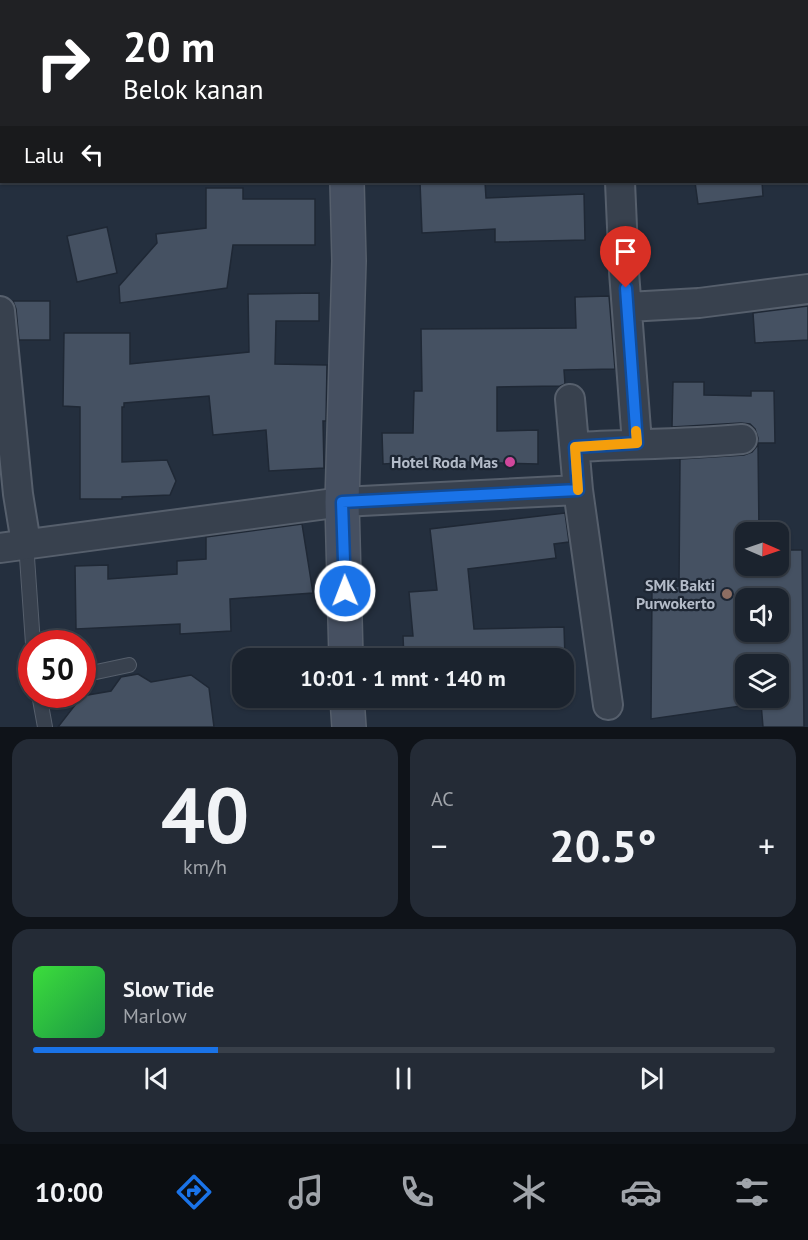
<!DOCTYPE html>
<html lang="id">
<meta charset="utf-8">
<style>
body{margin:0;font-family:"PT Sans",sans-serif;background:#242b36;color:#f1f3f6;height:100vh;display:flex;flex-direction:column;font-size:22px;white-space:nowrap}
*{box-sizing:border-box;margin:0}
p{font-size:20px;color:#a0a4aa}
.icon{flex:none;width:33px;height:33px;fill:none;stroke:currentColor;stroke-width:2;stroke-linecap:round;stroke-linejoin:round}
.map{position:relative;height:727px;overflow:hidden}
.drawer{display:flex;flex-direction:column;gap:12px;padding:12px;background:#0f1319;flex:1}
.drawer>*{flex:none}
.guide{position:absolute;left:0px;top:0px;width:808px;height:183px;box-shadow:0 2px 4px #0004,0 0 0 2px #39404a;background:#202124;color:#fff;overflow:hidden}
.needle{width:39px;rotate:92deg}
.controls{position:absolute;left:735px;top:522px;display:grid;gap:12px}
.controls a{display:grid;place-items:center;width:54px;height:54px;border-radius:12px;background:#1b232e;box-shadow:0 2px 4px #0004,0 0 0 2px #39404a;font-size:30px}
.speed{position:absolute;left:18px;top:630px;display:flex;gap:12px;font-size:30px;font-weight:700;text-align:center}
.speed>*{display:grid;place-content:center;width:78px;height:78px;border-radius:50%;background:#1b232e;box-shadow:0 2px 4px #0004,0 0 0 2px #39404a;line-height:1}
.speed .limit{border:9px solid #d22;background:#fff;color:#111}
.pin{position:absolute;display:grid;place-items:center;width:51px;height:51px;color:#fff;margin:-62px -26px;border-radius:50% 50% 50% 0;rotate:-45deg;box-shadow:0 0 6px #0007}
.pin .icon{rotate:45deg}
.me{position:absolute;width:66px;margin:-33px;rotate:359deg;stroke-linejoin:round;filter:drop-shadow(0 0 4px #0008)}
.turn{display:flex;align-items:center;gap:21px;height:126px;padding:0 24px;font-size:27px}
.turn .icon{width:78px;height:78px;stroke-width:2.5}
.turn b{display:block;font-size:42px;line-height:51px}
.then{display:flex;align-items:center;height:57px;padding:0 24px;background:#0003;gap:12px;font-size:22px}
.big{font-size:45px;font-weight:600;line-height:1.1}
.drawer .widget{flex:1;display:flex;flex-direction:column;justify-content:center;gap:9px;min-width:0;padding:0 21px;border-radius:18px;background:#242b36}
.drawer .dial{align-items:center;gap:0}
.dial b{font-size:78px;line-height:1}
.song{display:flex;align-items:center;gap:18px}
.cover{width:72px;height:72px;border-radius:9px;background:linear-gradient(135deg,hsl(120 70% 55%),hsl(140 70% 35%))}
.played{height:6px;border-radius:3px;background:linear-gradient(90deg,#1a73e8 25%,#39404a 25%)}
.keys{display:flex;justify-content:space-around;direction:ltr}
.heat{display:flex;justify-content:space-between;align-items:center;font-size:33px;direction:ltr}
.drawer .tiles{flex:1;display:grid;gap:12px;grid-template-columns:1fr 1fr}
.widget:last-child{grid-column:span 2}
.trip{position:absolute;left:232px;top:648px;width:342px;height:60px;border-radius:18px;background:#1b232e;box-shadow:0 2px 4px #0004,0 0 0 2px #39404a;font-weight:600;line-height:60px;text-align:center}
.menu{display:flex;height:96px;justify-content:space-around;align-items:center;background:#0b0e12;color:#a0a4aa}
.menu .icon{width:42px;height:42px}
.menu .active{color:#1a73e8}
.menu b{font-size:27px;color:#f1f3f6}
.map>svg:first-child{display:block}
.building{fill:#455162;stroke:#1f2835;stroke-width:1.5;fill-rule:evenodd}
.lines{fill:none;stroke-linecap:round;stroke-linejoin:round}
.lane-casing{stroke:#565f6c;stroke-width:16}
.street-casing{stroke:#565f6c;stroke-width:32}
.secondary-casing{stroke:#565f6c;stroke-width:36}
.lane{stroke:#38414e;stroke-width:14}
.street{stroke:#38414e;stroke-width:28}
.secondary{stroke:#465061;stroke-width:33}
.route-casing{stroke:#114b97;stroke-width:15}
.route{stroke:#1a73e8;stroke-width:10}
.slow{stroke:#f59e0b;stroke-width:10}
.hotel-dot{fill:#d1479c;stroke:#1d2633;stroke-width:2}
.education-dot{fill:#8d6e63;stroke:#1d2633;stroke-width:2}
.labels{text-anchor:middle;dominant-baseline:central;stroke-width:4.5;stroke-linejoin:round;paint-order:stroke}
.poi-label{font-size:16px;font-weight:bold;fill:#b4bcc9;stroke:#1d2633;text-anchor:end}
</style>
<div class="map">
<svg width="808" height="727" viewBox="0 0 808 727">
<rect width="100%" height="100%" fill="#242f3e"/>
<path class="building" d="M420,182h65l1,16 98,-4 1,46 -90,2v-13l-73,4z
M695,182h67l1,14 -65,8z
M206,188h37v11h72v46h-82l-6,43 -107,15 -1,-17 38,-43 -1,-9 50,-6z
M107,227l10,46 -40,9 -10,-46z
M319,293v28h-43l-1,43 52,1 -1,56h-3l1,47 -55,3 -3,-41 -53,5 -4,-39 -85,7v4h-2v55l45,-2 9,21 -6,14 -48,2v2h-42v-92l-17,-1 1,-73h66v31l119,-12 -1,-58z
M609,296l6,73 -51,1 1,14 -5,2 -63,1v44l41,-1v34l-106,-3 -49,3 -1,-31h31l1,-42h8l-1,-62 155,-1 -1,-31z
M13,301h37v39h-31l-3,-31z
M808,306v34l-53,3 -2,-30z
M673,382h31v13l47,1v-5h23l1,52h-17l1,89h-13v34h32v-16h24l2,177h-41l-2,-24 -110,16 1,-130 27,-3 1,-127 64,-4 8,-3 5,-6 1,-8 -3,-9 -5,-5 -9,-1 -69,4zM746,598h32v34h-32zM746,664h32v34h-32z
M565,513l4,29 -15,2 2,14 -88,11 6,60 90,-2 1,31h-161l-1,-22h10l-4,-44 28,-2 -7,-61z
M302,524l11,69 -83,6 1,32 -51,3v-10l-104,5 -1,-63 33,-1v14l69,-5v-13l29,-2v-22z
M138,674l13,8 40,-7 18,13 5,39h-156l24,-31 29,-5 10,-14z"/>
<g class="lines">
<g class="lane-casing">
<path id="lane" d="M26,543l7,101
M82,675l47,-10
M39,694l6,33"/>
</g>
<g class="street-casing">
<path id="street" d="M807,29l1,-1
M0,167l2,-1
M620,182l4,90 13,171
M628,307l71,-4 109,-14
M0,311l18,183 8,49
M570,399l8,91 30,215
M575,447c56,-3 111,-3 167,-8
M0,548l342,-46 236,-12"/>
</g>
<g class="secondary-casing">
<path id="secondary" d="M343,0v2
M346,658l-4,-156 7,-241 -2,-79
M347,698l2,29"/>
</g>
<use href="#lane" class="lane"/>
<use href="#street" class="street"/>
<use href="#secondary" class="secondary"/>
</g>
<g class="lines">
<g class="route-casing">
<path id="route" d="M345,591l-3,-89 236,-12 -3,-43 62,-4 -11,-155"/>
</g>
<use href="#route" class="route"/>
<path class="slow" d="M578,490l-3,-43 62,-4 -1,-12"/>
</g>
<circle class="hotel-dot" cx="510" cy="462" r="6"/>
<circle class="education-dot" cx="727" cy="594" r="6"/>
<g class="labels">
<g class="poi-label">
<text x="498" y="462">Hotel Roda Mas</text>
<text x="715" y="585">SMK Bakti<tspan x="715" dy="18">Purwokerto</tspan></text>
</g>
</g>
</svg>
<div class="controls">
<a><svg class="needle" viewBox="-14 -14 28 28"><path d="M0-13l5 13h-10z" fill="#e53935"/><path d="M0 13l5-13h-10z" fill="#a0a4aa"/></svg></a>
<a><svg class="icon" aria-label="sound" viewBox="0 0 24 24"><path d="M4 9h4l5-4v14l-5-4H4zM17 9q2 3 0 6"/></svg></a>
<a><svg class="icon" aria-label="layers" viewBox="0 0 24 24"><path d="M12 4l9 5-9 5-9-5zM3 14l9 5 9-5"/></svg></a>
</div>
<div class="speed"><div class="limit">50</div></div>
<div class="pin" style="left:626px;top:288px;background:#d93025"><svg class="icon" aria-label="arrive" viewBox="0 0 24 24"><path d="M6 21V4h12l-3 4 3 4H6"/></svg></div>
<svg class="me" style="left:345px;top:591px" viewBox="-20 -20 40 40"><circle r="17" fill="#1a73e8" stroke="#fff" stroke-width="3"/><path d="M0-11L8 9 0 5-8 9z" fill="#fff"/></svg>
<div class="trip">10:01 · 1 mnt · 140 m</div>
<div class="guide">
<div class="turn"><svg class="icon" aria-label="right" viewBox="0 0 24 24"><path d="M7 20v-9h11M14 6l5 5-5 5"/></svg><div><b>20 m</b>Belok kanan</div></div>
<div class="then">Lalu<svg class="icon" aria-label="left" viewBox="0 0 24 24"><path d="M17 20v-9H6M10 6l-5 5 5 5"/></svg></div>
</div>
</div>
<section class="drawer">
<div class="tiles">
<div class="widget dial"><b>40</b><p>km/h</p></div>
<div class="widget"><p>AC</p>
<div class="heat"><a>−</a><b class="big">20.5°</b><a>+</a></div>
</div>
<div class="widget">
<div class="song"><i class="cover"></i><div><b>Slow Tide</b><p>Marlow</p></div></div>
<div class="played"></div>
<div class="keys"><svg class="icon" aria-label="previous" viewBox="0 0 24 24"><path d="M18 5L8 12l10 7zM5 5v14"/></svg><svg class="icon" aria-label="pause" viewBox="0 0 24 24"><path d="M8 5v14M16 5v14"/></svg><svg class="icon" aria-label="next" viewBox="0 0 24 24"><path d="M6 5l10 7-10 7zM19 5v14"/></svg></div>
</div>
</div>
</section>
<nav class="menu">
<b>10:00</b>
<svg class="icon active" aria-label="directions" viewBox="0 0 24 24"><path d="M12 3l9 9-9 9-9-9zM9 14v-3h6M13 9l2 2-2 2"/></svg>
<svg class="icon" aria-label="music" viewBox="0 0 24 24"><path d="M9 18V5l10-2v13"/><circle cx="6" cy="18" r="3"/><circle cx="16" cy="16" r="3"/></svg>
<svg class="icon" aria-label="phone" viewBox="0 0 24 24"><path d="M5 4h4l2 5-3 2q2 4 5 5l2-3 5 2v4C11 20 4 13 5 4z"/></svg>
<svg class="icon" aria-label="climate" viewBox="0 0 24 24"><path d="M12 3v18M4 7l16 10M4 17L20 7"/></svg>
<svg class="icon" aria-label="car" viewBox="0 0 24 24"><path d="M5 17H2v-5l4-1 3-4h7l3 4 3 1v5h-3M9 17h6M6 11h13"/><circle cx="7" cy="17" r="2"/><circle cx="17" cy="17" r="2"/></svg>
<svg class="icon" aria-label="filters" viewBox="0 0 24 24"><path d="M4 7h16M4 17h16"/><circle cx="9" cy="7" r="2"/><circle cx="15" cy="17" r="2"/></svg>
</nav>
